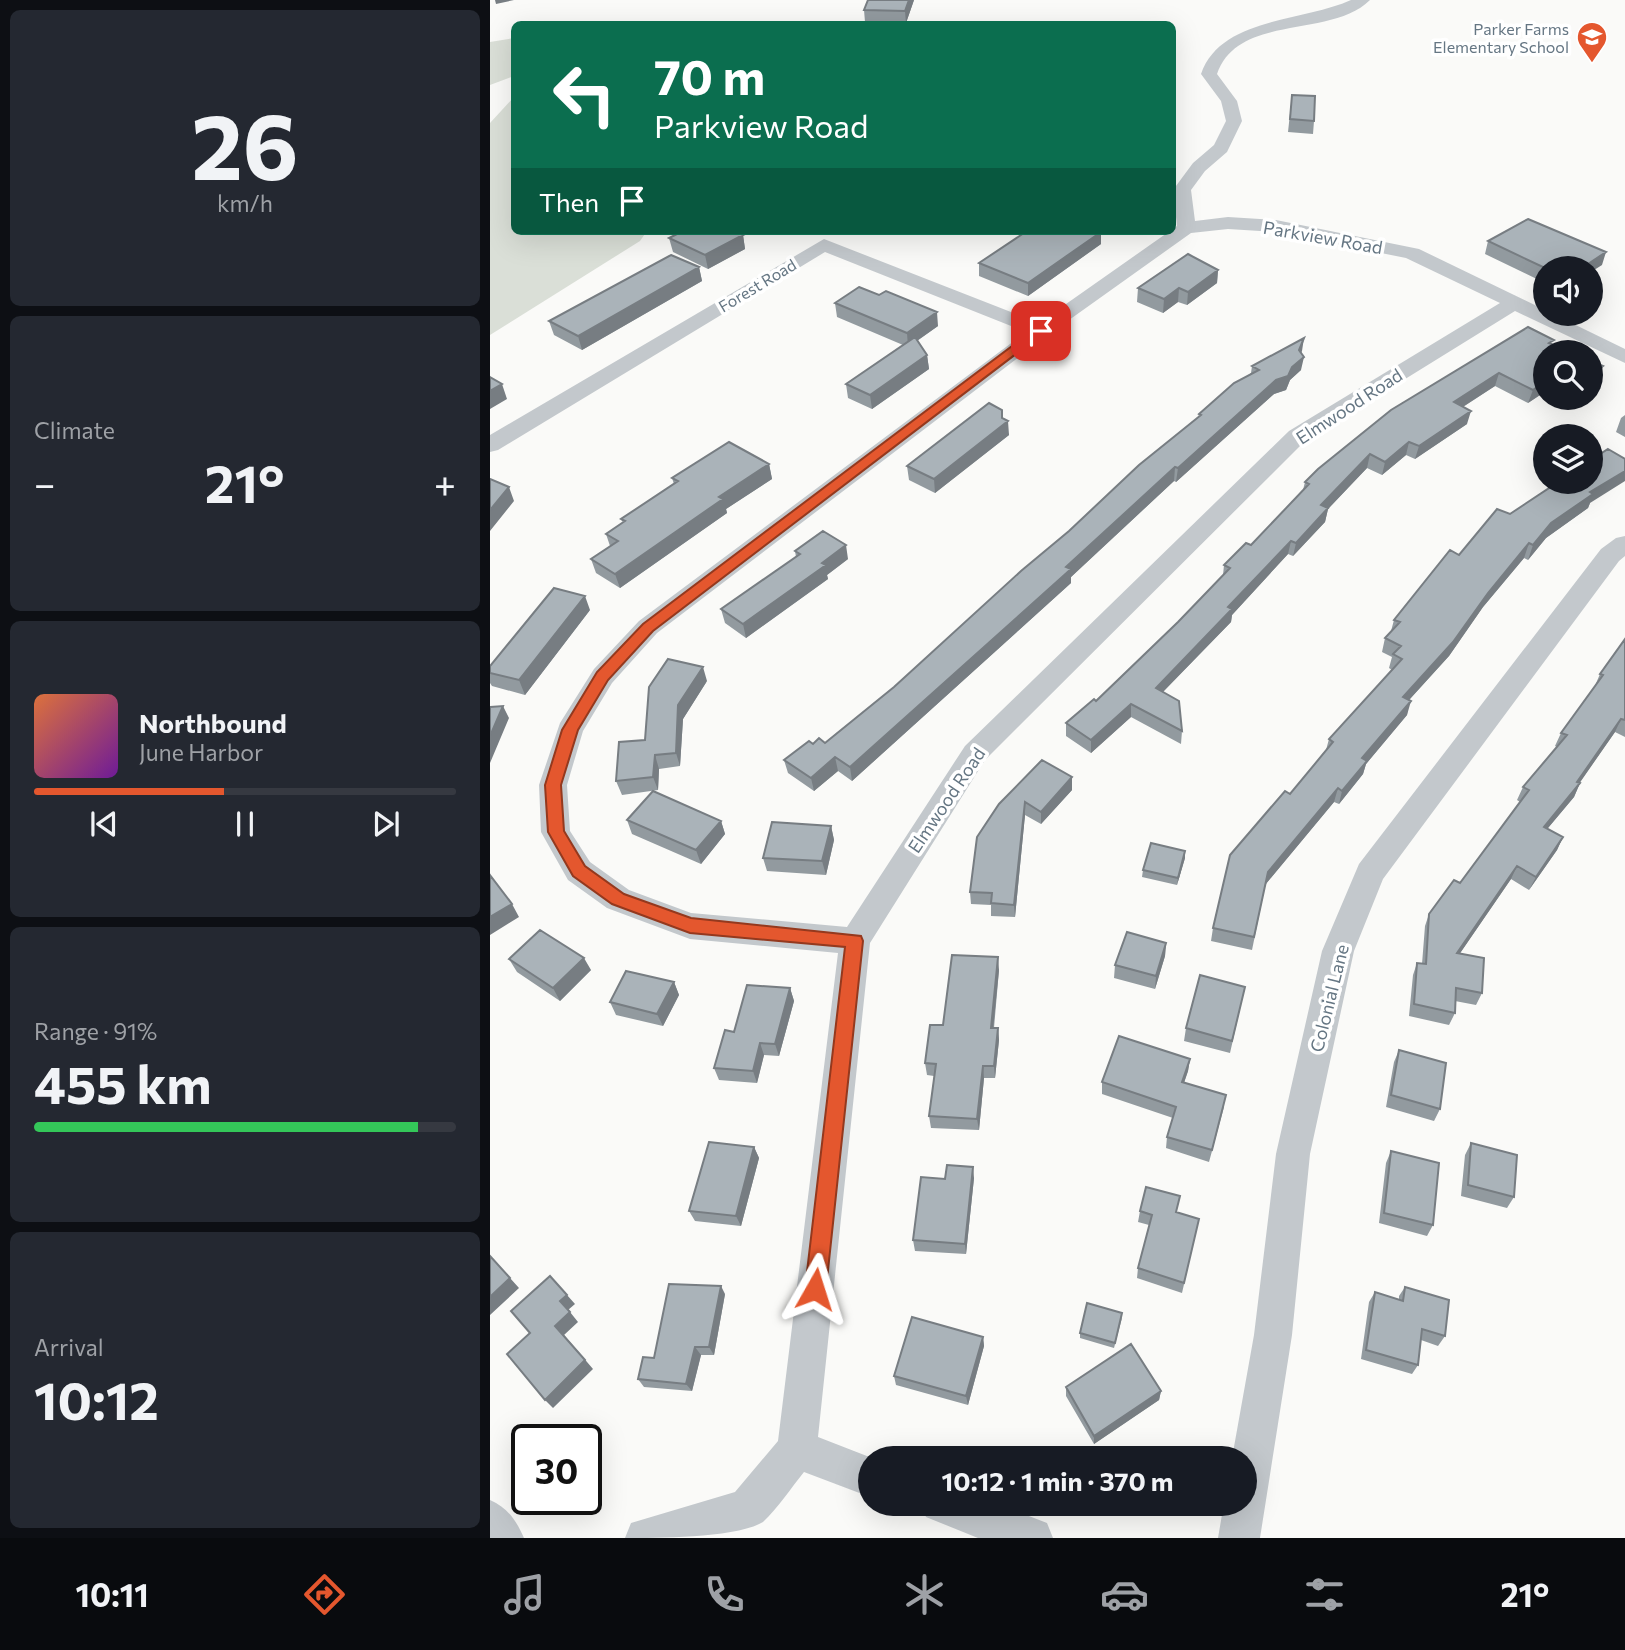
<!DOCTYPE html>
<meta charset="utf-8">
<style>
body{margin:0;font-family:Commissioner,sans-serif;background:#242831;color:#f1f3f6;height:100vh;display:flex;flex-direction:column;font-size:26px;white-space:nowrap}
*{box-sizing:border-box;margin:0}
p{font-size:23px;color:#9ea1a6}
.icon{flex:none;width:38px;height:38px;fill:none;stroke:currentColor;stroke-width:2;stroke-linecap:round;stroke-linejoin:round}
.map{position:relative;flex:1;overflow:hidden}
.sheet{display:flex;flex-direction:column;gap:10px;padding:10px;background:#0d0f14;width:490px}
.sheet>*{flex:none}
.top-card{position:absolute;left:21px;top:21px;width:665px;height:214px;border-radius:10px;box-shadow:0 7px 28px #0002;background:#0b6e4f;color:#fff;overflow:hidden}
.controls{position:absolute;left:1043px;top:256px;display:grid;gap:14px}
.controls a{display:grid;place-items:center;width:70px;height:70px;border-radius:50%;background:#171b24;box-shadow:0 7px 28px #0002;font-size:35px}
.speed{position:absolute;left:21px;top:1424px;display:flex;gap:14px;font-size:35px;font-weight:700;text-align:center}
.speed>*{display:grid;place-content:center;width:91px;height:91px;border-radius:50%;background:#171b24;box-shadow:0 7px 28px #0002;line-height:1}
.speed .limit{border:4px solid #111;border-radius:10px;background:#fff;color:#111}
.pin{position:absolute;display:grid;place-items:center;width:60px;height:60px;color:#fff;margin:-30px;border-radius:14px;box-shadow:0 4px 10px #0006}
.me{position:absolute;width:77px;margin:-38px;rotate:6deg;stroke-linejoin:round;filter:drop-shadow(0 0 5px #0008)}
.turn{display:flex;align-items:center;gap:24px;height:147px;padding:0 28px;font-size:32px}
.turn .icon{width:91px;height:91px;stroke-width:2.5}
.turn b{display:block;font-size:49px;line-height:60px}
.then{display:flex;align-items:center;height:66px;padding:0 28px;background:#0003;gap:14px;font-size:26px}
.big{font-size:52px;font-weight:700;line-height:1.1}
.sheet .tile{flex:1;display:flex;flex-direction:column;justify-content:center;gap:10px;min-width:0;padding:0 24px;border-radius:10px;background:#242831}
.sheet .dial{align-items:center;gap:0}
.dial b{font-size:91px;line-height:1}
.song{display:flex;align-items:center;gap:21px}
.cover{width:84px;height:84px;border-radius:10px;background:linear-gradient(135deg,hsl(20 70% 55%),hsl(280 70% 35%))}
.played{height:7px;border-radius:4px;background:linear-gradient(90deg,#e4572e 45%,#363941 45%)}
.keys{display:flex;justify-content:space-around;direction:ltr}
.heat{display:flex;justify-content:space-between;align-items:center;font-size:38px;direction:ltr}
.charge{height:10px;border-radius:5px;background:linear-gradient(90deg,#34c759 91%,#363941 0)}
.trip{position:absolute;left:368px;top:1446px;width:399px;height:70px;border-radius:35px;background:#171b24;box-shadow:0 7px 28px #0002;font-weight:700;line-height:70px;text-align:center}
.menu{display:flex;height:112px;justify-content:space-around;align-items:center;background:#090b0e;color:#9ea1a6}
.menu .icon{width:49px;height:49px}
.menu .current{color:#e4572e}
.menu b{font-size:32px;color:#f1f3f6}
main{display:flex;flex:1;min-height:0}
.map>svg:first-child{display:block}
.green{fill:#dadfd7}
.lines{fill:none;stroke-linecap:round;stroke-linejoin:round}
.minor{fill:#c3c8cc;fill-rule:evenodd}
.wall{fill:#929a9f}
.shaded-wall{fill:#777d82}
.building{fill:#aab3b9;stroke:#777d82;stroke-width:2}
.route{fill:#e4572e;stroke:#94391e;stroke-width:2}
.labels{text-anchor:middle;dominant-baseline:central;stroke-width:7;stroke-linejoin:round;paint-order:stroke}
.far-poi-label{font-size:16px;fill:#657683;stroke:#fff;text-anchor:end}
.far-street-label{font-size:16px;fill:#657683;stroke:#fff}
.street-label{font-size:18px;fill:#657683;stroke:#fff}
</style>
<main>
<section class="sheet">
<div class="tile dial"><b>26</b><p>km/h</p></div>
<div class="tile"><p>Climate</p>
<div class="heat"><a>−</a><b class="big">21°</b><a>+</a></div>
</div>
<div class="tile">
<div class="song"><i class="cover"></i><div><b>Northbound</b><p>June Harbor</p></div></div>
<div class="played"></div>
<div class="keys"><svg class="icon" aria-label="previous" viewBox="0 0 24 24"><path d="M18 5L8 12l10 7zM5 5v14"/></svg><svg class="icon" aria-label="pause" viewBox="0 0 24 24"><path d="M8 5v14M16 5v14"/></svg><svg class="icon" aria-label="next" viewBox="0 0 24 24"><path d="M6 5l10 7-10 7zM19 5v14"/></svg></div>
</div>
<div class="tile"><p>Range · 91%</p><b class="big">455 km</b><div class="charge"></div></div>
<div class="tile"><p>Arrival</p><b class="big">10:12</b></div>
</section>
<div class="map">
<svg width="1135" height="1538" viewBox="0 0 1135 1538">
<rect width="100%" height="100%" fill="#fafaf8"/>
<path class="green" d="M24,38v38l-24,9v-43z
M24,97v134h133l-7,10 -150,94v-212z"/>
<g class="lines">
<path class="minor" d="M861,0h19c-39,39 -132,13 -153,74l20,27 5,20 -15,31 -22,19 -14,19 4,31 33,-4 48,3 143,29 126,61v3h6l74,36v14l-110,-52 -210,130 -320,319 -115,183 -52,494 54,21h-2v39l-66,-25c-13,16 -26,36 -41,50 -26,16 -104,16 -138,16l6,-15 104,-31 43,-51 60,-488 -148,-14 -83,-31 -39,-28 -27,-48 -2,-47 21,-62 34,-54 45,-48 387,-289 -201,-80 -327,198 -8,2v-17l334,-196 215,84 138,-97 -4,-36 20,-27 21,-18 12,-24 -5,-20 -20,-27c20,-57 101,-52 150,-74zM738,229l48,3 130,26 94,45 -211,128 -324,315 -118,181 -156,-14 -62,-23 -39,-28 -20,-31 -3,-46 16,-54 29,-48 45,-50 391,-298 143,-102z
M1135,536v20l-6,5 -236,318 -29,72 -44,203 -18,181 -32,203h-42l6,-35h20v-45h-12l22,-123 22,-181 46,-203 37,-87 242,-315 15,-11z
M0,1500c18,8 26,20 34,38h-34z
M430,1503h75l52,20 6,15h-75l-52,-21z"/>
</g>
<path class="wall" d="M424,0l-8,23 -41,-1 -1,-12z
M802,95l22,26 -1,13 -25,-2z
M611,232v12l-73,52 -49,-20v-13z
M253,235l2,14 -37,20 -35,-17 -4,-14z
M998,241l114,24 -57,3v15l-60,-29z
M209,267l3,14 -120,69 -28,-15 -5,-14z
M728,270l-1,13 -30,22 -9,-3 -15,11 -26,-11 1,-14z
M345,303l103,23 -21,15 10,14 2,14 -57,40 -24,-11 -2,-14 57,-39 -66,-28z
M1055,352v45h28l-6,5 -6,-3 -5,4 -16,-8 -12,8 -33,-17 -32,21 4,17 -52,35 -9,-4 -24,20 -15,-7 -39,41 -3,13 -32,34 -5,-2 -56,61 -1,7 -68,70 19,39 -1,13 -50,-27 -40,36 -25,-17v-13l30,-22 82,-79 45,-47 1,-10 27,-20 52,-55 2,-8 86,-72z
M811,353v17l-11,10 -4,10 -12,4 -98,88 -2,-1 -103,96v6l-219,198 -14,-10 -24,20 -26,-18 -4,-13 29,-16 12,-1 69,-56 304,-270 1,-3 52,-41 1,-7z
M1135,415v22l-9,-5 5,-14z
M512,418l7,17 -74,58 -26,-13 -2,-14z
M279,464l3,15 -46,30 1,4 -107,75 -24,-15 -5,-14 19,-13 -4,-12 17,-11 -2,-4 53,-35 -2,-6z
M1060,485l40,18 -2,5 -42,30 -18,22 -4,-2 -41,49 -34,49 -40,44 -2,15 -41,49 -3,10 -24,30 -5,-2 -69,83 -13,65 -41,-9 2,-13 77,-134 36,-44 3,-11 63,-69 -3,-2 3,-11 -10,-5 3,-14 6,-7 3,-11 65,-65 51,-41 39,-26z
M305,551l53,8 -21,16 1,4 -82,59 -21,-15 -4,-14 75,-52z
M100,610l-65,85 -33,-9 -2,-3v-17z
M1135,639v98l-10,-5 -36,51h1l-6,14 -27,32 16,8 -6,13 -28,40 -18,-11 -51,74 22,40 -6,12 -21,-4v12l-6,12 -40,-9 4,-41 4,-12 5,1 3,-38 4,-12 31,-31 60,-81 -3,-2 6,-13 34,-40 -2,-1 6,-13 33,-45 6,-14z
M217,681l-24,38 -3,47 -21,3 -1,21 -36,5 -6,-14 29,-41z
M582,777v13l-31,34 -16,-9 -10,102 -24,-1v-11l-20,-1 -1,-12 29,-88z
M137,820l94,1 4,13 -24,30 -69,-30z
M341,826l3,14 -8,35 -59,-4 -4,-13z
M695,858l-8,27 -35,-8 1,-7z
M676,943l-1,13 -10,33 -41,-11 1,-13z
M19,959l82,11 -31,31 -43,-29z
M509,970l-5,58h4l1,12 -4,38h-11l-5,52 -48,-2 -2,-12 5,-40 -7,-1 -2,-12 18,-38z
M184,982l5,13 -16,31 -47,-11 -6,-13z
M755,987l-15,66 -46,-12 2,-13z
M300,988l4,13 -15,55 -15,-1 -7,28 -38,-3 -5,-12 20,-36z
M909,1050l41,59 -6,12 -48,-14 8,-45z
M700,1059l-2,12 -4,12 40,24 -15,55 -43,-14 1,-11 6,-19 -71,-24v-12z
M981,1143l43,54 -7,11 -46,-12 4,-41z
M264,1147l5,11 -18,68 -46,-5 -6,-10z
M901,1151l42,74 -6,11 -48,-13 7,-60z
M484,1178l-8,76 -51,-3 -2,-11 32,-61z
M650,1211l37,1 22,7 -17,74 -45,-15 1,-10 11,-43 -11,-3z
M915,1287l40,49 -7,10 -17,-6 -3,25 -6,9 -51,-15 8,-57 6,-10 24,8v-4z
M235,1294l-11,61h-13l-9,36 -48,-4 -6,-8 16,-21z
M632,1318l-8,30 -34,-10v-5z
M493,1337l1,9 -16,59 -72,-20 -2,-9z
M576,1387l95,4 -2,9 -65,44 -28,-48z"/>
<path class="shaded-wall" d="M5,0h19l-18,4z
M419,0h5l-8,23 -1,-12z
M611,232v12l-73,52v-13z
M253,235l2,14 -37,20 -3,-14z
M1116,252l-4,13 -11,7v-4h-9z
M209,267l3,14 -120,69 -4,-14z
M728,270l-1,13 -30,22 1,-13z
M689,288l-1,14 -15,11 1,-14z
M447,312l1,14 -30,21 -1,-14z
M814,338l-2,13 -5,11 7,-5 -3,13 -11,10 -4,10 -12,4 -98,88 2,-14 121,-118z
M437,355l2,14 -57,40 -2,-14z
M1113,366l-5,14 -7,5v-10z
M1009,373l-4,13 -45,29 4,-13z
M1054,382l-4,13 -12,8 5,-13z
M12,384l5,15 -17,10v-18z
M1068,397h4l-1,2 -5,4z
M981,411l-4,13 -52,35 4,-13z
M518,421l1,14 -74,58 -1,-14z
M919,442l-3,13 -24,20 3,-13z
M880,454l-3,14 -39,41 -3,13 -32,34 3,-13 25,-38z
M279,464l3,15 -46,30 1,4 -107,75 -5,-14 104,-77z
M685,467l-1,14 -103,96v6l-219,198 -2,-14z
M1135,471v10l-35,22 -2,5 -42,30 -18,22 5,-15 18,-22 39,-31z
M19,487l5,14 -24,30v-21z
M801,541l-3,13 -56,61 -1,7 -77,79 2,-13 72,-81z
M1039,543l-5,15 -41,49 -34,49 -50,55 4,-14z
M356,545l2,14 -21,16 1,4 -82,59 -3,-14z
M95,596l5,14 -65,85 -6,-15z
M213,667l4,14 -24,38 -3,47 -4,-13 2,-48z
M921,701l-4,14 -41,49 -3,10 -24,30 3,-13 20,-33z
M641,704v13l-40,36v-13z
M13,706l6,12 -19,45v-27z
M1131,719l-6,13 -43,62 8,-11 -6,14 -36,43 6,-13z
M165,755l4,14 -1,21 -5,-13z
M345,757l3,14 -24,20 -3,-13z
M582,777v13l-31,34v-12z
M848,788l-4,14 -69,83 -13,65 16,-78z
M535,802v13l-10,102 -1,-12z
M231,821l4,13 -24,30 -5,-14z
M341,826l3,14 -8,35 -4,-14z
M1073,837l-6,13 -28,40 7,-13z
M695,851v7l-8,27 1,-7z
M1027,866l-6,13 -59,86 5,-12z
M22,904l7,13 -29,18v-18z
M676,943l-1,13 -10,33 1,-13z
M508,957l1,13 -7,70 -1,-12z
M94,958l7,12 -31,31 -7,-13z
M184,982l5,13 -16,31 -6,-12z
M300,988l4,13 -15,55 -4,-12z
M508,1028l1,12 -4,38 -1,-12z
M270,1043l4,12 -7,28 -4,-12z
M700,1059l-2,12 -8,23 2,-12z
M493,1066l1,12 -5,52 -2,-11z
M264,1147l5,11 -18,68 -5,-10z
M483,1167l1,11 -8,76 -1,-10z
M20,1278l9,10 -29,27v-18z
M231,1286l4,8 -11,61 -5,-8z
M77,1295l8,9 -7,6 -8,-9z
M80,1312l8,10 -14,13 29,34 -40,39 -8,-8 10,-74z
M493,1337l1,9 -16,59 -2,-9z
M205,1347l6,8 -9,36 -6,-7z
M671,1391l-2,9 -65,44v-8z"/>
<path class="building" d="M378,0h41l-4,11 -41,-1z
M802,95l23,1 -1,25 -24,-2z
M1038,219l78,33 -24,16h-37l-57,-27z
M193,231h50l10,4 -38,20 -36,-17z
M537,231h72l2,1 -73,51 -49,-20z
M698,254l30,16 -30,22 -9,-4 -15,11 -26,-11z
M181,255l28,12 -121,69 -29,-15z
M369,287l20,8 7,-4 51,21 -30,21 -72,-30z
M1038,327l26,13 -5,3 21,9h-25v31l-1,-1 -11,8 -34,-17 -45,29 17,9 -52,35 -10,-4 -24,20 -15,-8 -49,51 7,3 -32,35 -5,-2 -63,66 4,2 -76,79 23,13 3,30 -51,-27 -40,36 -25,-17 28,-24 2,2 82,-79 52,-54 -6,-3 22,-22 5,2 58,-61 -4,-2 13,-13 73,-59z
M425,337l12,18 -57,40 -24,-11z
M814,338l-5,12 5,7 -12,10 -4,9 -12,4 -98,88 -3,-1 -109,100 5,2 -221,198 -15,-10 -24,21 -27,-18 25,-19 4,3 6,-6 6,5 69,-56 127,-116 48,-40 70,-66 62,-50 -2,-1 35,-31 25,-13 -7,-4z
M1101,361l12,5 -12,9z
M0,377l12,7 -12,7z
M499,403l13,7v8l6,3 -74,58 -27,-13z
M239,442l40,22 -50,33 4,2 -108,75 -24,-15 27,-18 -12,-7 19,-13 -4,-2 57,-38 -6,-3z
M1118,449l17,10v12l-35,21 3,2 -42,29 -18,22 -4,-2 -41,50 -35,49 -50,55 8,4 -49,57 5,3 -25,30 -4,-3 -70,84 -14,65 -41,-9 17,-73 55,-64 5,3 43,-52 -4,-3 73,-80 -9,-5 8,-8 -16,-8 15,-16 -6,-2 56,-70 9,5 38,-46 13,5 42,-28 -2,-1 6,-4h35v-21z
M0,479l19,8 -19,23z
M333,531l23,14 -24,18 4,2 -83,59 -22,-15 79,-55 -5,-3z
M64,588l31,8 -66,84 -29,-7v-7z
M1135,639v81l-4,-1 -44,63 3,1 -36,44 19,10 -27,40 -19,-11 -60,87 27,5 -2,35 -26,-5 -1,25 -41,-9 3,-41 9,1 3,-50 25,-34 6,3 69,-93 -6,-3 44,-52 -6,-2 42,-58 -3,-1z
M178,659l35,8 -25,38 -2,48 -21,2 -2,22 -37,4 3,-39 26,-2 4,-53z
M13,706l-13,30v-29z
M552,760l30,17 -31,35 -16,-10 -11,103 -23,-2 1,-10 -22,-1 7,-55 22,-33z
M163,791l68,30 -25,29 -69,-30z
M282,822l59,4 -9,35 -59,-3z
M661,843l34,8 -7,27 -35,-8z
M0,875l22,29 -22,13z
M50,930l44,28 -31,30 -44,-29z
M637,932l39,11 -10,33 -41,-11z
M462,955l46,2 -7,71h7l-4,38h-11l-6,53 -48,-3 7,-52 -11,-1 5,-38h13z
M136,971l48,11 -17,32 -47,-12z
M710,975l45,12 -13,54 -46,-13z
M257,985l43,3 -15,56 -15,-1 -7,28 -39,-3 11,-38 9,2z
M629,1036l71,23 -8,23 44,13 -14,55 -45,-13 9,-30 -74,-25z
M909,1050l47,13 -6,46 -49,-14z
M219,1142l45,5 -18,69 -47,-5z
M981,1143l46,12 -3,42 -46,-12z
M901,1151l48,12 -6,62 -49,-12z
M457,1165l26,2 -8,77 -52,-4 8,-63 24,2z
M656,1187l34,9 -4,16 23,7 -15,64 -46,-15 14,-53 -12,-4z
M0,1256l20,22 -20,19z
M60,1276l17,19 -7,6 10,11 -15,14 30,34 -40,40 -38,-46 23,-21 -19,-22z
M179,1284l52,2 -12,61h-14l-9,37 -48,-5 5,-22 11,1z
M915,1287l44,13 -4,36 -23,-7 -4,36 -52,-15 9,-58 28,9z
M597,1303l35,10 -7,30 -35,-10z
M422,1317l71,20 -17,59 -72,-20z
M641,1344l30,47 -67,45 -28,-49z"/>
<path class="route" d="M546,328l10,3 -393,300 -45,49 -30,50 -17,55 3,46 21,35 39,28 67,24 170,18 2,5 -37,348 -3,7 -8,3 -7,-3 -3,-7 40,-342 -155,-14 -78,-29 -39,-28 -25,-44 -3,-47 17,-55 35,-58 46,-48z"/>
<defs>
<g id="school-pin" transform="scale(1.575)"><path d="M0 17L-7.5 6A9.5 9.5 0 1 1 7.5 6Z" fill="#e4572e" stroke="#fff"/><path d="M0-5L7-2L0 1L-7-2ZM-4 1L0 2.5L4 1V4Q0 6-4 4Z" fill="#fff"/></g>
</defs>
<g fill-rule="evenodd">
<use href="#school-pin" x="1102" y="37"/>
</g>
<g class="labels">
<g class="far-poi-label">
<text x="1079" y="28">Parker Farms<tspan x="1079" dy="18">Elementary School</tspan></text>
</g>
<g class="far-street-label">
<text transform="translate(267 285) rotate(-31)">Forest Road</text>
</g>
<g class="street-label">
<text transform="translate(833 237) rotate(10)">Parkview Road</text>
<text transform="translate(859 406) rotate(-33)">Elmwood Road</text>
<text transform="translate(456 800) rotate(-56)">Elmwood Road</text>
<text transform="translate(839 998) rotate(-76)">Colonial Lane</text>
</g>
</g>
</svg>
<div class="controls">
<a><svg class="icon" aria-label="sound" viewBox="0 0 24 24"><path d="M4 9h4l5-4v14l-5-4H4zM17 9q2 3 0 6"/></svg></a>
<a><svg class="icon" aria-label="search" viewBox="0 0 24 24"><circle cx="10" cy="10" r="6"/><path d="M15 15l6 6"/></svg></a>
<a><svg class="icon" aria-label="layers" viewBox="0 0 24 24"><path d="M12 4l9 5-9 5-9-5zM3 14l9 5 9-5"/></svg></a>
</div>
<div class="speed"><div class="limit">30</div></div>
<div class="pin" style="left:551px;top:331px;background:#d93025"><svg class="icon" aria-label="arrive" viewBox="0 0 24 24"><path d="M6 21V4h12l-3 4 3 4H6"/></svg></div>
<svg class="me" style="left:325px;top:1289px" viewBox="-20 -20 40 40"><path d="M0-17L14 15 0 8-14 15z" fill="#e4572e" stroke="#fff" stroke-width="4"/></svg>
<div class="trip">10:12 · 1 min · 370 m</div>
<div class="top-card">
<div class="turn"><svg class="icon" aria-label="left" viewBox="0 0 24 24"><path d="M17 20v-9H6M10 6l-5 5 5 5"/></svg><div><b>70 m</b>Parkview Road</div></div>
<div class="then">Then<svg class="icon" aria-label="arrive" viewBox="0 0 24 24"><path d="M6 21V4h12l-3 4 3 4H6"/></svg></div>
</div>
</div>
</main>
<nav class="menu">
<b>10:11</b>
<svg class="icon current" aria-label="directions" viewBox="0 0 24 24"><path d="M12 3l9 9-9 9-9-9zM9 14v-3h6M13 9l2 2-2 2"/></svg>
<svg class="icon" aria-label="music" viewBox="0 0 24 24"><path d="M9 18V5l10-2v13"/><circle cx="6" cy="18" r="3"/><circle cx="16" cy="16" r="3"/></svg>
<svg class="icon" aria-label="phone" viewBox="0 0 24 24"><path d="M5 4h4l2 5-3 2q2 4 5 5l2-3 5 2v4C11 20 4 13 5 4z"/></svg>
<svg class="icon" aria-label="climate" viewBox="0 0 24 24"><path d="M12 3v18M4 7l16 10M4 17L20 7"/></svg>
<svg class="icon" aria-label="car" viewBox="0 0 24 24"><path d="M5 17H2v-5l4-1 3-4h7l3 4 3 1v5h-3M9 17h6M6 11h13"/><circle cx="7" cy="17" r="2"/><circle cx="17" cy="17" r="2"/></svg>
<svg class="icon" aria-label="filters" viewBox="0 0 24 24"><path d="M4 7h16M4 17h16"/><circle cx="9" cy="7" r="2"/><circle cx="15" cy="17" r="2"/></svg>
<b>21°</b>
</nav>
